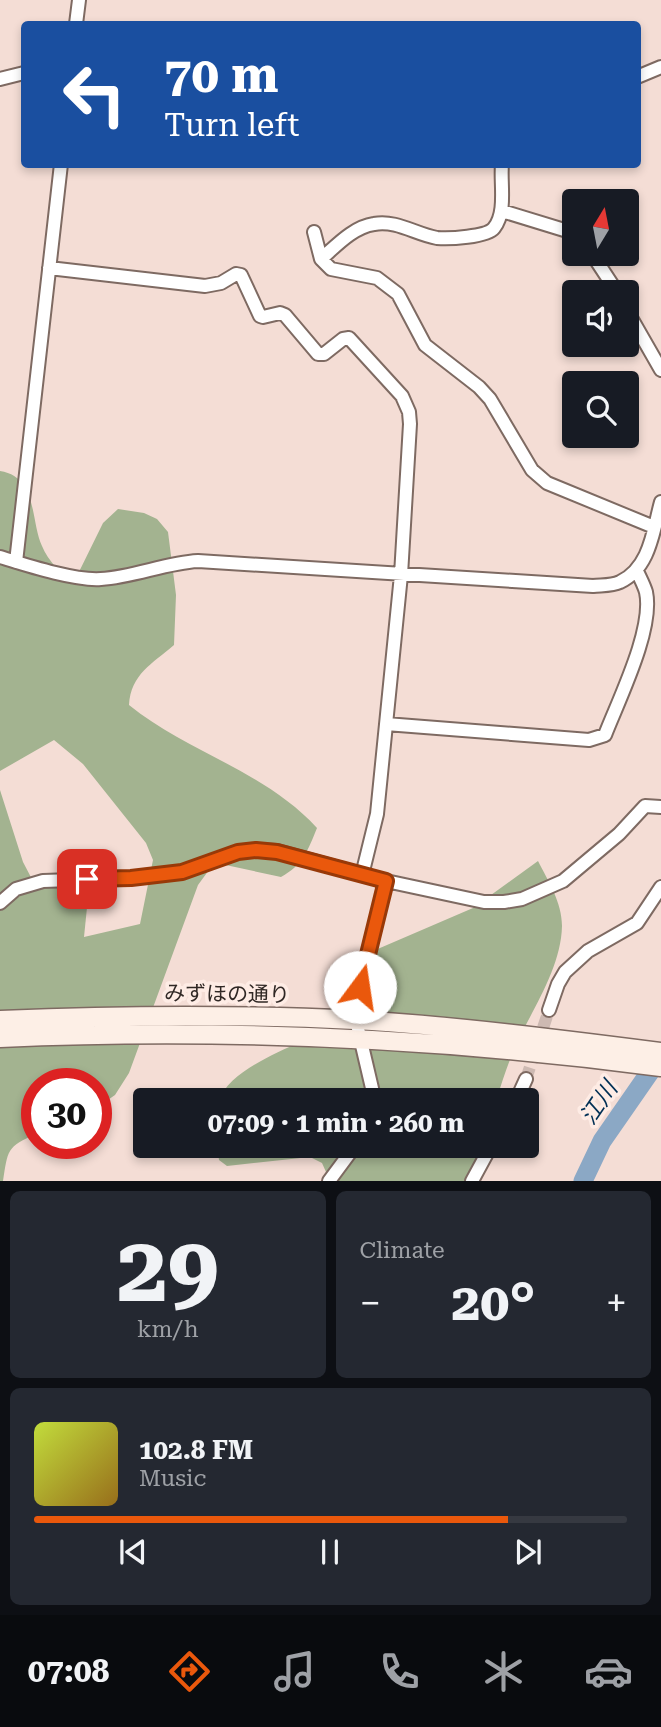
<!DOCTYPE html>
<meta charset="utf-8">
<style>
body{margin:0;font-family:"Roboto Serif","Noto Sans JP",serif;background:#242831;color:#f1f3f6;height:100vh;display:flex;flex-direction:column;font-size:26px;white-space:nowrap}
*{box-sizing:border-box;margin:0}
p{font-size:23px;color:#9ea1a6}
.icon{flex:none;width:38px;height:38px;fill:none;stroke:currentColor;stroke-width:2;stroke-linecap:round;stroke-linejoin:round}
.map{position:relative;height:1181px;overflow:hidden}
.details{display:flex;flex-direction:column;gap:10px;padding:10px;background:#0d0f14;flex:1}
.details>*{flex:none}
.top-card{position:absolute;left:21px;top:21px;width:620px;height:147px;border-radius:7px;box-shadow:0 4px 10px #0003;background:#1a4fa0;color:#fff;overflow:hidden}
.needle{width:46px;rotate:10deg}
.controls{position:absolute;left:562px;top:189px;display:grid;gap:14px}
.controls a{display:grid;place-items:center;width:77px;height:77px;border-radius:7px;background:#171b24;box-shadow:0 4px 10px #0003;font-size:35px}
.speed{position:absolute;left:21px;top:1068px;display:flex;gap:14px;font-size:35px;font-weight:700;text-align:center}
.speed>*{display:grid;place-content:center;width:91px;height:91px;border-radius:50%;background:#171b24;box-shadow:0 4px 10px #0003;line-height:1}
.speed .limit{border:10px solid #d22;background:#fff;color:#111}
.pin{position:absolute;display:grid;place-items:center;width:60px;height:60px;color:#fff;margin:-30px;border-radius:14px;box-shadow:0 4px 10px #0006}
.me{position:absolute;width:77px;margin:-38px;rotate:14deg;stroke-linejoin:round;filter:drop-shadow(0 0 5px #0008)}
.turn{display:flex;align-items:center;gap:24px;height:147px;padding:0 28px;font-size:32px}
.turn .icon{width:91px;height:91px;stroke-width:2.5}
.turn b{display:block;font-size:49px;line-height:60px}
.big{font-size:52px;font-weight:700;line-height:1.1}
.details .card{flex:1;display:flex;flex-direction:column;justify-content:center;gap:10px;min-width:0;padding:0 24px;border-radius:10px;background:#242831}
.details .dial{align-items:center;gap:0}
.dial b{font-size:91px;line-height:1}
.song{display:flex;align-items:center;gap:21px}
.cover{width:84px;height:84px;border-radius:10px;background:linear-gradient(135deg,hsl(70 70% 55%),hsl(40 70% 35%))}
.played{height:7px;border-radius:4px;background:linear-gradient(90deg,#ea580c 80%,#363941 80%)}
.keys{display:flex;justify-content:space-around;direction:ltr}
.heat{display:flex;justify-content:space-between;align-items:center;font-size:38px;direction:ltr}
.details .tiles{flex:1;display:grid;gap:10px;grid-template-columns:1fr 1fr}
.card:last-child{grid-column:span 2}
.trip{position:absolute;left:133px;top:1088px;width:406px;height:70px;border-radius:7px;background:#171b24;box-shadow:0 4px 10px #0003;font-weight:700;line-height:70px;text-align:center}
.menu{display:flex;height:112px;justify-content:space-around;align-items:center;background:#090b0e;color:#9ea1a6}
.menu .icon{width:49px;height:49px}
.menu .selected{color:#ea580c}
.menu b{font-size:32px;color:#f1f3f6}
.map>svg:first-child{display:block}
.forest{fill:#a3b390}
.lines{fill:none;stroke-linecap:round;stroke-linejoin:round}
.river{stroke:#8ba8c5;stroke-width:19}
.street-tunnel{stroke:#cdb9b2;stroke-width:12;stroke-dasharray:12 6;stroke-linecap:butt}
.street-casing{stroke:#7e6a62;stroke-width:16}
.secondary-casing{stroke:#7e6a62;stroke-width:21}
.street{stroke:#fff;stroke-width:12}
.secondary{stroke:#fdefe6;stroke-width:18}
.route-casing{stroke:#983908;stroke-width:18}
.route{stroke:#ea580c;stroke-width:12}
.labels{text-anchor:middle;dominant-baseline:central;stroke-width:7;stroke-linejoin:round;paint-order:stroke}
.street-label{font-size:21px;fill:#302825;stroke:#feece5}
.water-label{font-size:23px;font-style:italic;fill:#002f54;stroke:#feece5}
</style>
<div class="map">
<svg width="661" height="1181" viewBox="0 0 661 1181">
<rect width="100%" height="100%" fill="#f4ddd5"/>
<path class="forest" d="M0,471c38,6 30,49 42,75 6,15 19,28 32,36l29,-59 15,-14 26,4 13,6 11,13 8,63 -2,50c-22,19 -43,29 -45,60 58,47 136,66 188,123 -9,22 -14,37 -36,49l-60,-13 -12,6 -11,15 -69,188 -14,22 -19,13v-25h-59v51c-31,12 -29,17 -34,47h-3v-391l23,72 12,23 16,3 40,-20 -7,69 56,-13 13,-64 -7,-17 -63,-79 -29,-24 -54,31z
M538,861c10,20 24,41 24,65 -1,42 -29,82 -46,119 -8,18 -14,37 -20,56h-277c12,-39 94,-59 125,-82 15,-12 9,-51 29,-68l100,-43z
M217,1146h266l-6,35h-147l-8,-18 -12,-6 -83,9 -8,-6z"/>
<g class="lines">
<path class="river" d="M583,1181l19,-40 59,-85"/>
<path class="street-tunnel" d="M526,1079l23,-69"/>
<g class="street-casing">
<path id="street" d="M76,24l3,-24
M637,77l24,-10
M0,79l24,-6
M502,211l72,22
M314,232l7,27 10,10 46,9 21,16 27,51 54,42 11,12 42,71 15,13 107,44
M592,254l25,38
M321,259c15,-13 32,-32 53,-35 23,-4 41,10 63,14 12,1 50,-1 57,-10 13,-16 6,-45 8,-64
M49,268l156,18 16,-3 15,-9 5,1 19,41 3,1 17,-4 5,2 33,39h6l19,-15 6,-1 53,58 7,16 1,12 -9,151 -24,239 -15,61
M626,309l35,61
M0,557c26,8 75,24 101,22 33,-2 64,-16 97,-18l395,25c8,-1 19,0 27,-4 30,-14 33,-51 41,-80
M16,562l45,-398
M386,724l203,16 16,-5c14,-36 49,-106 41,-143 -2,-7 -6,-14 -9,-21
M0,903l16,-14 27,-8 88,-3 51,-6 56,-20 18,-2 21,1 109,30 98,21h20l18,-3 41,-18 56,-47 26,-28 16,1
M549,1010l9,-26 7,-12 23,-21 49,-28 24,-36
M375,1101l-19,-81 4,-33 26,-106
M516,1101l10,-22
M329,1181l26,-35
M472,1181l19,-35"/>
</g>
<g class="secondary-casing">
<path id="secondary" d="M0,1020c118,-5 237,-6 355,0 102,6 204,19 306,32
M0,1038c222,-10 441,0 661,29"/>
</g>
<use href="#street" class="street"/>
<use href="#secondary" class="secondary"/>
</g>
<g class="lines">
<g class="route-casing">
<path id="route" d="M87,879l44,-1 51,-6 56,-20 18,-2 21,2 109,29 -26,106"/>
</g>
<use href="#route" class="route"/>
</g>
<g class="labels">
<g class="street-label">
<text transform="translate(227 994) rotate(1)">みずほの通り</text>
</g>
<g class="water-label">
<text transform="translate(599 1103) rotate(-56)">江川</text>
</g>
</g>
</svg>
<div class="controls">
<a><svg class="needle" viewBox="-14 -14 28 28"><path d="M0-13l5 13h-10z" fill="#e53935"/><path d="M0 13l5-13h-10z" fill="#9ea1a6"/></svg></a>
<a><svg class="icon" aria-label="sound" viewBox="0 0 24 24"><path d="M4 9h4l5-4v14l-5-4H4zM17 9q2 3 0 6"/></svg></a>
<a><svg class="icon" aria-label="search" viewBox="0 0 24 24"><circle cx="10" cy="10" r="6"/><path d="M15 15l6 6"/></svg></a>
</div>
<div class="speed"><div class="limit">30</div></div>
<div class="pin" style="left:87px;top:879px;background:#d93025"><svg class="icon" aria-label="arrive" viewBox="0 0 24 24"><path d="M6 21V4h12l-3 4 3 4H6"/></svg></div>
<svg class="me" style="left:360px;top:987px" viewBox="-20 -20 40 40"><circle r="19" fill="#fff"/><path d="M0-13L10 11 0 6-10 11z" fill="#ea580c"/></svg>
<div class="trip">07:09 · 1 min · 260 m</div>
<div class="top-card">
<div class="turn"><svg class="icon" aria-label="left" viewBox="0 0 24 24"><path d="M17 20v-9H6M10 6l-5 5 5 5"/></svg><div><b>70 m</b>Turn left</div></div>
</div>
</div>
<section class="details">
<div class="tiles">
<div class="card dial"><b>29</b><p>km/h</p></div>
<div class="card"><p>Climate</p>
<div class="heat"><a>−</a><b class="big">20°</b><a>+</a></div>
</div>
<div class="card">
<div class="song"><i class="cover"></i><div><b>102.8 FM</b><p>Music</p></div></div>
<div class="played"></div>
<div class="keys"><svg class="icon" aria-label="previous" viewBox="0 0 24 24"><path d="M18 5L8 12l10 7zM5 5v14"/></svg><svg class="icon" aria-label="pause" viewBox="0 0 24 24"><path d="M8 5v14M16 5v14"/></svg><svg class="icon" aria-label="next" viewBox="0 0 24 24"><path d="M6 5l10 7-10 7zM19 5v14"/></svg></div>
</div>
</div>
</section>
<nav class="menu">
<b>07:08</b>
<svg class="icon selected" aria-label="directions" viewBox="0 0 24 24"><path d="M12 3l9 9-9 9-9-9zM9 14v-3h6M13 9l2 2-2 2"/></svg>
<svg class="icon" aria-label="music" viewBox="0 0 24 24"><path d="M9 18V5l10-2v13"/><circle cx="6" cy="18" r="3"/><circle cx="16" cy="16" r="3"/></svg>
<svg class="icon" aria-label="phone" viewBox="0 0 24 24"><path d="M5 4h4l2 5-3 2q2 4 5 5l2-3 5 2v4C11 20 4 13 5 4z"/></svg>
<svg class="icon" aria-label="climate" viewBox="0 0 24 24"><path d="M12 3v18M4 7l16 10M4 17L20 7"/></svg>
<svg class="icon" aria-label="car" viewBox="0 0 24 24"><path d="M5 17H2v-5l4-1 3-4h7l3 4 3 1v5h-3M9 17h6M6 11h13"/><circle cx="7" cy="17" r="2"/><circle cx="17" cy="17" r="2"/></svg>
</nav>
